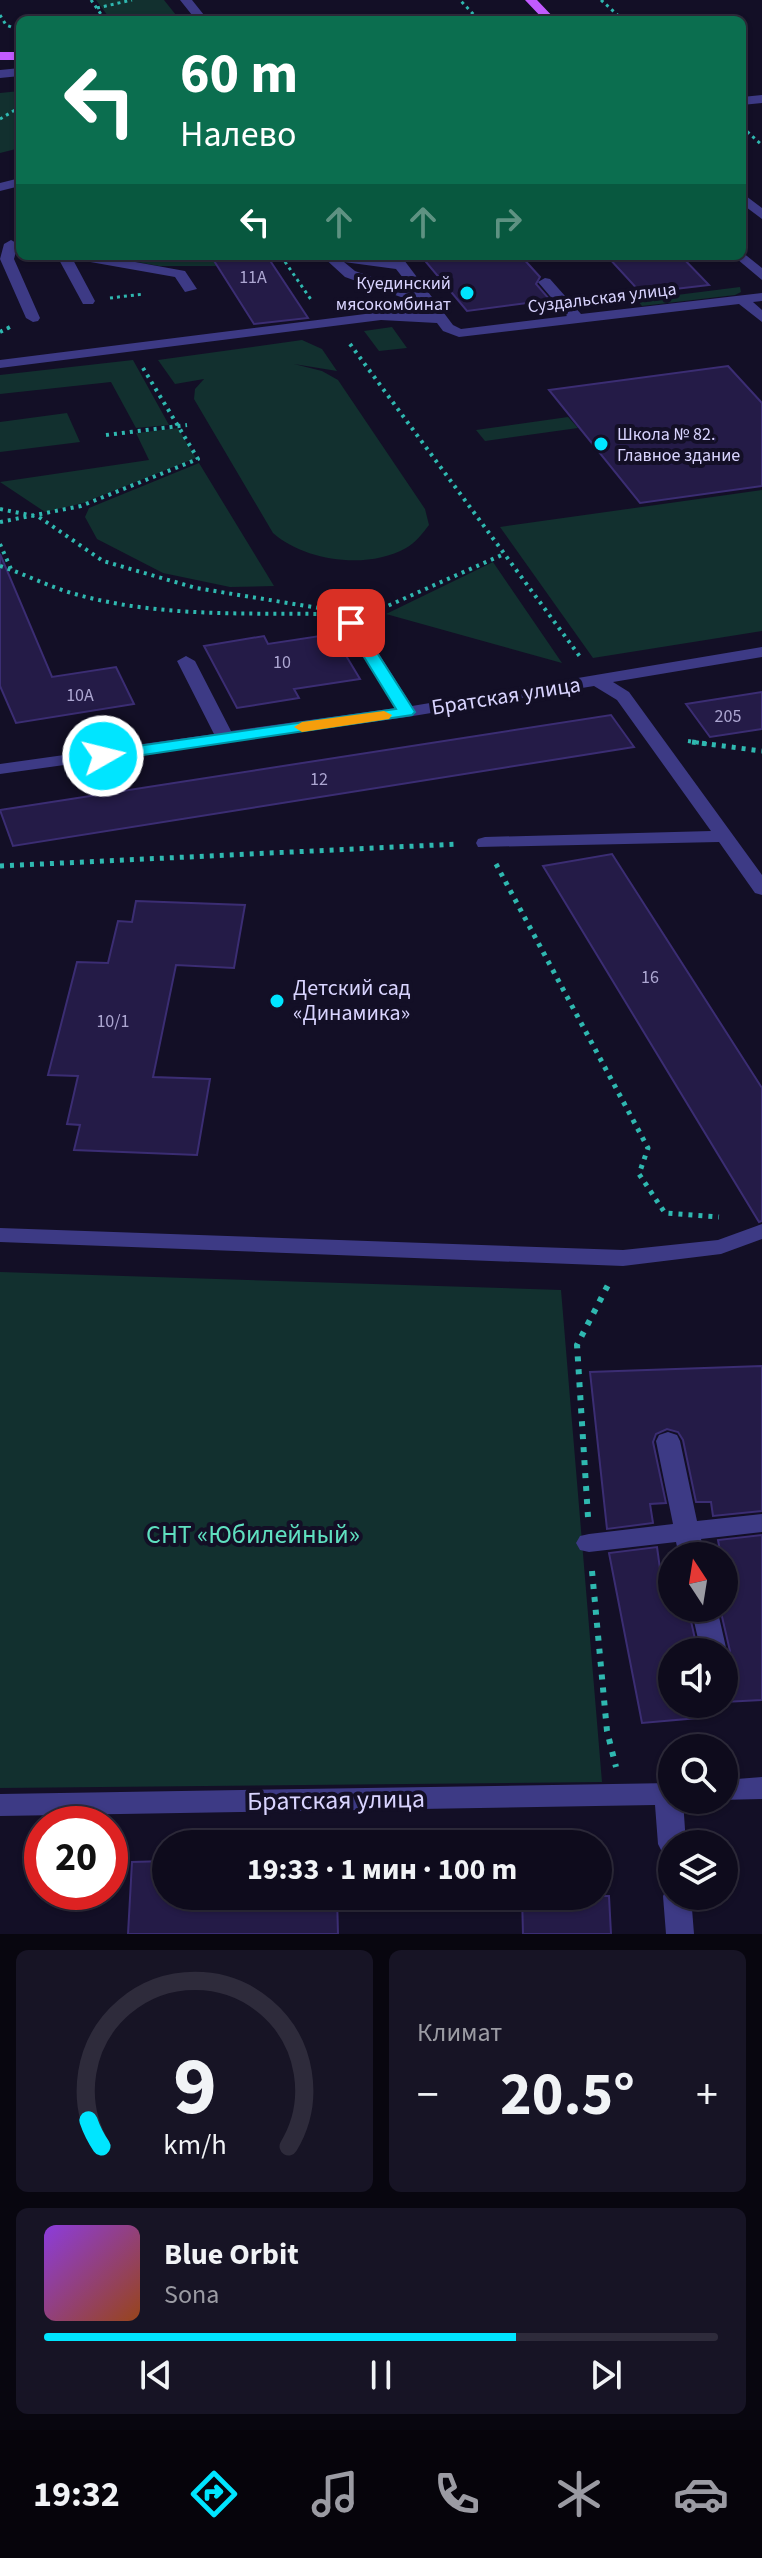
<!DOCTYPE html>
<html lang="ru">
<meta charset="utf-8">
<style>
body{margin:0;font-family:"Source Sans 3",sans-serif;background:#171425;color:#f1f3f6;height:100vh;display:flex;flex-direction:column;font-size:30px;white-space:nowrap}
*{box-sizing:border-box;margin:0}
p{font-size:26px;color:#9b9ba3}
.icon{flex:none;width:44px;height:44px;fill:none;stroke:currentColor;stroke-width:2;stroke-linecap:round;stroke-linejoin:round}
.map{position:relative;height:1934px;overflow:hidden}
.details{display:flex;flex-direction:column;gap:16px;padding:16px;background:#08060f;flex:1}
.details>*{flex:none}
.banner{position:absolute;left:16px;top:16px;width:730px;height:244px;border-radius:12px;box-shadow:0 2px 6px #0004,0 0 0 2px #2e2b3b;background:#0b6e4f;color:#fff;overflow:hidden}
.needle{width:52px;rotate:348deg}
.tools{position:absolute;left:658px;top:1542px;display:grid;gap:16px}
.tools a{display:grid;place-items:center;width:80px;height:80px;border-radius:50%;background:#0e0b1c;box-shadow:0 2px 6px #0004,0 0 0 2px #2e2b3b;font-size:40px}
.speed{position:absolute;left:24px;top:1806px;display:flex;gap:16px;font-size:40px;font-weight:700;text-align:center}
.speed>*{display:grid;place-content:center;width:104px;height:104px;border-radius:50%;background:#0e0b1c;box-shadow:0 2px 6px #0004,0 0 0 2px #2e2b3b;line-height:1}
.speed .limit{border:12px solid #d22;background:#fff;color:#111}
.pin{position:absolute;display:grid;place-items:center;width:68px;height:68px;color:#fff;margin:-34px;border-radius:16px;box-shadow:0 4px 12px #0006}
.me{position:absolute;width:88px;margin:-44px;rotate:82deg;stroke-linejoin:round;filter:drop-shadow(0 0 6px #0008)}
.turn{display:flex;align-items:center;gap:28px;height:168px;padding:0 32px;font-size:36px}
.turn .icon{width:104px;height:104px;stroke-width:2.5}
.turn b{display:block;font-size:56px;line-height:68px}
.lanes{display:flex;align-items:center;height:76px;padding:0 32px;background:#0003;justify-content:center;gap:40px;direction:ltr}
.lanes .off{opacity:.35}
.big{font-size:60px;font-weight:700;line-height:1.1}
.details .card{flex:1;display:flex;flex-direction:column;justify-content:center;gap:12px;min-width:0;padding:0 28px;border-radius:12px;background:#171425}
.details .dial{align-items:center;gap:0}
.dial svg{height:208px;overflow:visible;fill:none;stroke:#2e2b3b;stroke-width:7;stroke-linecap:round;text-anchor:middle}
.dial text{fill:#f1f3f6;stroke:none}
.song{display:flex;align-items:center;gap:24px}
.cover{width:96px;height:96px;border-radius:12px;background:linear-gradient(135deg,hsl(270 70% 55%),hsl(20 70% 35%))}
.played{height:8px;border-radius:4px;background:linear-gradient(90deg,#00e5ff 70%,#2e2b3b 70%)}
.keys{display:flex;justify-content:space-around;direction:ltr}
.heat{display:flex;justify-content:space-between;align-items:center;font-size:44px;direction:ltr}
.details .tiles{flex:1;display:grid;gap:16px;grid-template-columns:1fr 1fr}
.card:last-child{grid-column:span 2}
.trip{position:absolute;left:152px;top:1830px;width:460px;height:80px;border-radius:40px;background:#0e0b1c;box-shadow:0 2px 6px #0004,0 0 0 2px #2e2b3b;font-weight:700;line-height:80px;text-align:center}
.dock{display:flex;height:128px;justify-content:space-around;align-items:center;background:#06040b;color:#9b9ba3}
.dock .icon{width:56px;height:56px}
.dock .current{color:#00e5ff}
.dock b{font-size:36px;color:#f1f3f6}
.map>svg:first-child{display:block}
.green{fill:#12302f}
.building{fill:#241b47;stroke:#3b2d73;stroke-width:2}
.lines{fill:none;stroke-linecap:round;stroke-linejoin:round}
.path-far3{stroke:#2fb8b0;stroke-width:3;stroke-dasharray:3 4;stroke-linecap:butt}
.path-far2{stroke:#2fb8b0;stroke-width:4;stroke-dasharray:3 5;stroke-linecap:butt}
.path-far1{stroke:#2fb8b0;stroke-width:5;stroke-dasharray:4 6;stroke-linecap:butt}
.path{stroke:#2fb8b0;stroke-width:6;stroke-dasharray:5 8;stroke-linecap:butt}
.minor{fill:#3d3a85;fill-rule:evenodd}
.major{fill:#c25bff;fill-rule:evenodd}
.route{fill:#00e5ff;stroke:#0095a6;stroke-width:2}
.slow{fill:#f59e0b}
.poi-dot{fill:#00e5ff;stroke:#130f26;stroke-width:3}
.labels{text-anchor:middle;dominant-baseline:central;stroke-width:8;stroke-linejoin:round;paint-order:stroke}
.number-label{font-size:18px;fill:#aca6d1}
.far-poi-label{font-size:18px;fill:#d9d4ff;stroke:#130f26;text-anchor:end}
.far-street-label{font-size:18px;fill:#d9d4ff;stroke:#130f26}
.street-label{font-size:22px;fill:#d9d4ff;stroke:#130f26}
.poi-label{font-size:22px;fill:#d9d4ff;stroke:#130f26;text-anchor:start}
.near-park-label{font-size:26px;fill:#5fe0c0;stroke:#130f26}
.near-street-label{font-size:26px;fill:#d9d4ff;stroke:#130f26}
</style>
<div class="map">
<svg width="762" height="1934" viewBox="0 0 762 1934">
<rect width="100%" height="100%" fill="#130f26"/>
<path class="green" d="M96,0h68l16,20h-69z
M20,91v57l-20,5v-60z
M105,256h106l6,10h-58z
M740,287l1,5 -6,3 -93,11 -5,-6z
M392,327l15,21 -28,3 -15,-20z
M302,340l20,9 15,22 -43,-7 28,7 16,9 87,129 4,16c-6,8 -14,18 -23,23 -39,22 -101,13 -133,-15l-79,-134 1,-10 9,-10 -29,5 -17,-24z
M133,360l36,65 -33,3 -25,-46 -111,12v-19z
M67,413l13,29 -80,10v-30z
M568,417l10,11 -93,13 -9,-11z
M178,428l18,30 -113,45 -38,9 -45,-30 149,-22 -13,-27z
M199,463l75,123 -44,1 -67,-14 -66,-34 -12,-22 4,-9z
M762,490v141l-169,27 -93,-131z
M493,562l69,101 -176,-49z
M0,1272l561,18 41,492 -602,6z"/>
<path class="building" d="M211,256h56l41,62 -54,6z
M421,256h100l19,21 -4,7 14,16 -83,11z
M607,256h74l28,29 -68,8z
M728,366l34,37v83l-122,17 -91,-113z
M0,554l52,123 64,-10 18,37 -118,19 -16,-37z
M333,634l27,45 -66,10 5,9 -62,10 -33,-62 60,-10 4,8z
M762,692v37l-52,8 -24,-33z
M611,715l23,32 -621,99 -13,-36z
M612,854l150,234v133l-3,1 -216,-356z
M136,901l109,4 -11,63 -58,-3 -23,112 57,2 -13,76 -123,-5 6,-25 -13,-1 11,-48 -30,-1 29,-113 31,1 10,-42 14,1z
M762,1366v145l-49,5 -2,-14h-15l-13,-62 -5,-8 -11,-3 -11,5 -3,8 13,61 -16,1 3,19 -46,6 -17,-157z
M762,1535v165l-38,2v-41l6,-10 -10,-43h4v-52h-3l-3,-16z
M657,1547l4,29 11,-1v33h16l10,44h-26v52h23l3,14 -56,5 -33,-170z
M166,1861v35h38v5l70,-2v-3h63l1,38h-210l4,-72z
M522,1896h87l2,38h-88z"/>
<g class="lines">
<path class="path-far3" d="M91,0l14,20
M601,0l22,20
M97,8l35,-8
M0,15l6,10 13,5
M457,20l18,-4 -15,-16
M0,119l20,-12
M742,127l20,18
M281,256l31,45
M110,298l34,-4
M7,329l3,-2"/>
<path class="path-far2" d="M0,332l10,-5
M350,344l231,314
M106,435l81,-10
M0,509l39,8 64,44 93,27 135,22
M0,522l81,-16 117,-47 -55,-91
M0,544l11,25
M0,566c25,8 49,21 75,28 81,23 168,19 251,20
M374,612l130,-58
M688,741l19,3"/>
<path class="path-far1" d="M692,742l70,9
M496,864l152,284 -9,26 26,39 54,4
M0,866l458,-22"/>
<path class="path" d="M588,1517l-11,-172 32,-62
M592,1571l15,160 9,36"/>
<path class="minor" d="M180,0h12l16,20h-12z
M20,68v8l-20,2v-8z
M762,95v8l-20,2v-8z
M20,178v8l-20,5v-8z
M742,193l20,15v11l-20,-15z
M11,240l7,4 -4,15 26,59 -2,3 -5,1 -7,-4 -26,-59 4,-15z
M742,252l20,16v12l-25,-21 -2,-3h7z
M57,256h14l24,45 -2,3h-10z
M72,256h30l83,15 12,18 -12,3 -10,-15 -96,-17z
M322,256l68,4 -3,-4h14l52,69 8,4 106,-13 -29,-34 7,-4 5,1 31,35 181,-21v8l-9,1 9,8v12l-23,-18 -280,33 -16,-6 -6,-8 -56,-3 -381,48v-8l381,-48 49,2 -7,-9 -78,-28zM344,262l52,7 18,23 -59,-21z
M351,618l6,1 55,87 350,-59v10l-149,25 16,10 133,183v20l-7,-2 -36,-51 -241,5 -2,-4 2,-4 7,-2 226,-6 -94,-131 -23,-14 -187,31 -407,57v-10l214,-30 -37,-73 9,-5 9,5 36,70 165,-23 -53,-85z
M762,1224v15l-41,15 -98,12 -623,-24v-14l623,22 95,-10z
M668,1432l9,3 3,6 17,80 65,-7v18l-61,7 4,17h-26l-3,-14 -87,10 -9,-2 -4,-7 4,-7 9,-2 84,-10 -17,-83 3,-6z
M691,1608h26l10,44 -3,6v-6h-23z
M762,1777v22l-44,1h6v-20z
M672,1783v17h11l3,44h-14v12l-10,-4 -4,-8 -3,-39 -655,11v-22z
M672,1886v10h19l3,38h-28l-3,-38 4,-8z"/>
<path class="major" d="M525,0h12l19,20h-12z
M0,52h20v8h-20z"/>
</g>
<path class="route" d="M351,619l7,4 57,89 -3,3 -309,46 -8,-5 8,-5 293,-42 -53,-86z"/>
<path class="slow" d="M384,711l8,4 -3,4 -87,13 -8,-5 8,-5z"/>
<g class="poi-dot">
<circle cx="467" cy="293" r="8"/>
<circle cx="601" cy="444" r="8"/>
<circle cx="277" cy="1001" r="8"/>
</g>
<g class="labels">
<g class="number-label">
<text x="253" y="277">11А</text>
<text x="282" y="662">10</text>
<text x="80" y="695">10А</text>
<text x="728" y="716">205</text>
<text x="319" y="779">12</text>
<text x="650" y="977">16</text>
<text x="113" y="1021">10/1</text>
</g>
<g class="far-poi-label">
<text x="451" y="283">Куединский<tspan x="451" dy="21">мясокомбинат</tspan></text>
<text x="617" y="434" text-anchor="start">Школа № 82.<tspan x="617" dy="21">Главное здание</tspan></text>
</g>
<g class="far-street-label">
<text transform="translate(602 298) rotate(-7)">Суздальская улица</text>
</g>
<g class="street-label">
<text transform="translate(506 696) rotate(-9)">Братская улица</text>
</g>
<g class="poi-label">
<text x="293" y="988">Детский сад<tspan x="293" dy="25">«Динамика»</tspan></text>
</g>
<g class="near-park-label">
<text x="253" y="1534">СНТ «Юбилейный»</text>
</g>
<g class="near-street-label">
<text transform="translate(336 1800) rotate(-1)">Братская улица</text>
</g>
</g>
</svg>
<div class="tools">
<a><svg class="needle" viewBox="-14 -14 28 28"><path d="M0-13l5 13h-10z" fill="#e53935"/><path d="M0 13l5-13h-10z" fill="#9b9ba3"/></svg></a>
<a><svg class="icon" aria-label="sound" viewBox="0 0 24 24"><path d="M4 9h4l5-4v14l-5-4H4zM17 9q2 3 0 6"/></svg></a>
<a><svg class="icon" aria-label="search" viewBox="0 0 24 24"><circle cx="10" cy="10" r="6"/><path d="M15 15l6 6"/></svg></a>
<a><svg class="icon" aria-label="layers" viewBox="0 0 24 24"><path d="M12 4l9 5-9 5-9-5zM3 14l9 5 9-5"/></svg></a>
</div>
<div class="speed"><div class="limit">20</div></div>
<div class="pin" style="left:351px;top:623px;background:#d93025"><svg class="icon" aria-label="arrive" viewBox="0 0 24 24"><path d="M6 21V4h12l-3 4 3 4H6"/></svg></div>
<svg class="me" style="left:103px;top:756px" viewBox="-20 -20 40 40"><circle r="17" fill="#00e5ff" stroke="#fff" stroke-width="3"/><path d="M0-11L8 9 0 5-8 9z" fill="#fff"/></svg>
<div class="trip">19:33 · 1 мин · 100 m</div>
<div class="banner">
<div class="turn"><svg class="icon" aria-label="left" viewBox="0 0 24 24"><path d="M17 20v-9H6M10 6l-5 5 5 5"/></svg><div><b>60 m</b>Налево</div></div>
<div class="lanes"><svg class="icon" aria-label="left" viewBox="0 0 24 24"><path d="M17 20v-9H6M10 6l-5 5 5 5"/></svg><svg class="icon off" aria-label="ahead" viewBox="0 0 24 24"><path d="M12 20V5M6 11l6-6 6 6"/></svg><svg class="icon off" aria-label="ahead" viewBox="0 0 24 24"><path d="M12 20V5M6 11l6-6 6 6"/></svg><svg class="icon off" aria-label="right" viewBox="0 0 24 24"><path d="M7 20v-9h11M14 6l5 5-5 5"/></svg></div>
</div>
</div>
<section class="details">
<div class="tiles">
<div class="card dial"><svg viewBox="0 0 100 80">
<path d="M14 69A42 42 0 1 1 86 69"/>
<path d="M14 69A42 42 0 0 1 9 59" stroke="#00e5ff"/>
<text x="50" y="56" font-size="32" font-weight="700">9</text>
<text x="50" y="72" font-size="11">km/h</text>
</svg></div>
<div class="card"><p>Климат</p>
<div class="heat"><a>−</a><b class="big">20.5°</b><a>+</a></div>
</div>
<div class="card">
<div class="song"><i class="cover"></i><div><b>Blue Orbit</b><p>Sona</p></div></div>
<div class="played"></div>
<div class="keys"><svg class="icon" aria-label="previous" viewBox="0 0 24 24"><path d="M18 5L8 12l10 7zM5 5v14"/></svg><svg class="icon" aria-label="pause" viewBox="0 0 24 24"><path d="M8 5v14M16 5v14"/></svg><svg class="icon" aria-label="next" viewBox="0 0 24 24"><path d="M6 5l10 7-10 7zM19 5v14"/></svg></div>
</div>
</div>
</section>
<nav class="dock">
<b>19:32</b>
<svg class="icon current" aria-label="directions" viewBox="0 0 24 24"><path d="M12 3l9 9-9 9-9-9zM9 14v-3h6M13 9l2 2-2 2"/></svg>
<svg class="icon" aria-label="music" viewBox="0 0 24 24"><path d="M9 18V5l10-2v13"/><circle cx="6" cy="18" r="3"/><circle cx="16" cy="16" r="3"/></svg>
<svg class="icon" aria-label="phone" viewBox="0 0 24 24"><path d="M5 4h4l2 5-3 2q2 4 5 5l2-3 5 2v4C11 20 4 13 5 4z"/></svg>
<svg class="icon" aria-label="climate" viewBox="0 0 24 24"><path d="M12 3v18M4 7l16 10M4 17L20 7"/></svg>
<svg class="icon" aria-label="car" viewBox="0 0 24 24"><path d="M5 17H2v-5l4-1 3-4h7l3 4 3 1v5h-3M9 17h6M6 11h13"/><circle cx="7" cy="17" r="2"/><circle cx="17" cy="17" r="2"/></svg>
</nav>
